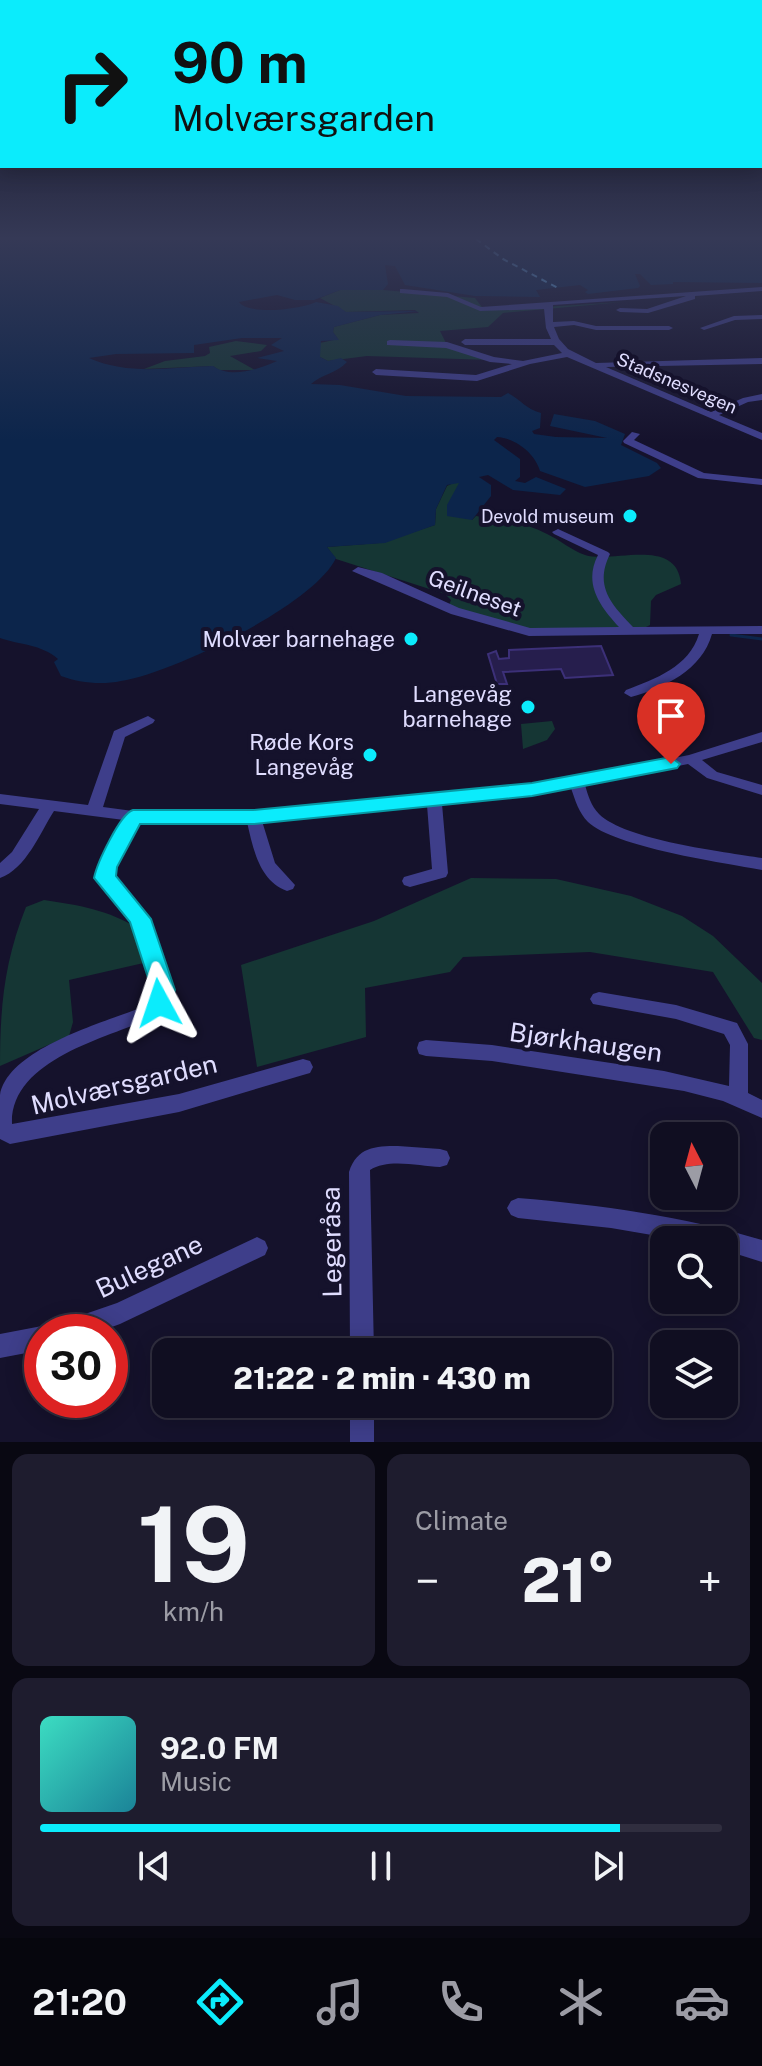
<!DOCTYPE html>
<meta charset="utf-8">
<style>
body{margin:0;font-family:"Public Sans",sans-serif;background:#1e1c2e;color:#f1f3f6;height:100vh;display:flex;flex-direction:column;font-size:30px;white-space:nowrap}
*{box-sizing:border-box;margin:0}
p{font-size:26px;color:#9c9ca5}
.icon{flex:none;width:44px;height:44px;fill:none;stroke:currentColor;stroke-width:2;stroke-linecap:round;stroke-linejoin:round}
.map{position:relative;height:1442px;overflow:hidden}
.sheet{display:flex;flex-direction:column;gap:12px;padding:12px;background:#090812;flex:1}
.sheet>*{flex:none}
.hud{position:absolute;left:0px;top:0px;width:762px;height:168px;box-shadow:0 4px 20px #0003,0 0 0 2px #302e3f;background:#0becfc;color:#111;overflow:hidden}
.needle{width:52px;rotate:354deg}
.controls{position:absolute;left:650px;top:1122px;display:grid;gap:16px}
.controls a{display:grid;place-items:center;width:88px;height:88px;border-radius:16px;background:#100e21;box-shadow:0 4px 20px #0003,0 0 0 2px #302e3f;font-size:40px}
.speed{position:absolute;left:24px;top:1314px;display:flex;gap:16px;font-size:40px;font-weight:700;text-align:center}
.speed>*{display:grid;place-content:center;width:104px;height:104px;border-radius:50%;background:#100e21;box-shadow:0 4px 20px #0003,0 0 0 2px #302e3f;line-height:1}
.speed .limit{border:12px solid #d22;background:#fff;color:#111}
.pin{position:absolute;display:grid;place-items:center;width:68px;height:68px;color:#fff;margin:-82px -34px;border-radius:50% 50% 50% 0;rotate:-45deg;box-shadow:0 0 8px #0007}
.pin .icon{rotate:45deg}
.me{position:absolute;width:88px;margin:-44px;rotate:355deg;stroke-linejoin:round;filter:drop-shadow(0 0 6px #0008)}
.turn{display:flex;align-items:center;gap:28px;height:168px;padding:0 40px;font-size:36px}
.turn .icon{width:104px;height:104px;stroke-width:2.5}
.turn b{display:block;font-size:56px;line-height:68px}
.big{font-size:60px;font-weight:800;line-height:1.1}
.sheet .widget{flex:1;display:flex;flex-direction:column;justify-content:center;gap:12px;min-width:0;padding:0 28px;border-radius:16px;background:#1e1c2e}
.sheet .dial{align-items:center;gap:0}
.dial b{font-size:104px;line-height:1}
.song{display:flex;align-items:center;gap:24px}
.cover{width:96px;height:96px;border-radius:12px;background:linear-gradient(135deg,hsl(170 70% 55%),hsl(190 70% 35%))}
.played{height:8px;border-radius:4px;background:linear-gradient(90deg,#0becfc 85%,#302e3f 85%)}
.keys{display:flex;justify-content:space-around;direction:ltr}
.heat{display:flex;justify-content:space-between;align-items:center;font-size:44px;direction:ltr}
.sheet .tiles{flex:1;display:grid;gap:12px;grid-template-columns:1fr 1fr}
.widget:last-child{grid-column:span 2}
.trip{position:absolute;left:152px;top:1338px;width:460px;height:80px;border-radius:16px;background:#100e21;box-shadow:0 4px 20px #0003,0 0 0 2px #302e3f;font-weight:800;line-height:80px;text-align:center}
.tab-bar{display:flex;height:128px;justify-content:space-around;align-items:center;background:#06060d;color:#9c9ca5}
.tab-bar .icon{width:56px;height:56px}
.tab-bar .active{color:#0becfc}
.tab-bar b{font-size:36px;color:#f1f3f6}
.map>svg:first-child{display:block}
.green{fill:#153634}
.water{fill:#0c254b;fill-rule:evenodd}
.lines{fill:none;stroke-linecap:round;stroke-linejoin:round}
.stream{stroke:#0c254b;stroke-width:3}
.ferry{stroke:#6cbffd;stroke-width:2;stroke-dasharray:6 5;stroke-linecap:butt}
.building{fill:#261e4d;stroke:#3c3078;stroke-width:2}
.minor{fill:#3e3e8a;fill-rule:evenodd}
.route{fill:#0becfc;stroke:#0799a4;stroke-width:2}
.poi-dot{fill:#0becfc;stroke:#15122c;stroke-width:3}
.labels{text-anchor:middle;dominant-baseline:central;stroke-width:8;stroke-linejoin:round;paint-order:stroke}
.far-street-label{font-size:18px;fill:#e0ddff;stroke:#15122c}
.far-poi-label{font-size:18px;fill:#e0ddff;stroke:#15122c;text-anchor:end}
.street-label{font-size:22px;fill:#e0ddff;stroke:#15122c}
.poi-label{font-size:22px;fill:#e0ddff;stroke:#15122c;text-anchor:end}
.near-street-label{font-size:26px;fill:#e0ddff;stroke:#15122c}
</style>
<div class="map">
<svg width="762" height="1442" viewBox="0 0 762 1442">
<rect width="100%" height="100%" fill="#15122c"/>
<path class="green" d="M340,290h43l92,8 7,9 16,3 125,-8 -120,11 -15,14 -48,4 7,14 44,15 -124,-4 -39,5 -8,-4v-14l18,-4 -5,-7 1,-5 46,-12 39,-2 -4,-3 -69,2 -26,-14z
M236,341l31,4 -6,6 -31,5 25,14h-36l-6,-4 -69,3 21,-8 40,-5 5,-3 -1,-6z
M456,482l3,1 13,37 4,-4c24,4 49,6 71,18 13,6 24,16 38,21 27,9 92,-19 96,29l-25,11 -5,6 -1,24 -4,2 -115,5 -83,-24 3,-8 -6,-6 -109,-35 -9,-12 52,-4 56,-18 1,-16 11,-23z
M552,721l3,8 -8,11 -24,9 -2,-25z
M471,878l85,1 75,17 51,20 31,20 49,47v57l-8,-2 -41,-66 -123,-20 -127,5 -13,15 -85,16 1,49 -109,30 -16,-102 133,-44z
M44,900c34,5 65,10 95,29l9,33 -79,18 4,42 -4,14 -69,30c0,-58 4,-104 26,-159z"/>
<path class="water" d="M0,239h762v44l-89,-1v2l-22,1 -11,-11h-5l5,12 -2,2 -50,6 -3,-2 3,-2 -8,-5 -44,5 4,7 -65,-1 -70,-11 -10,-19 -10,-1 3,19 -5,6h-43l-26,10h-19l-18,-5 -38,7c10,14 63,7 77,0l22,4 8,6 73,-1 -39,4 -46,12 -1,5 6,8 -18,1 -1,16 8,4 13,-3 6,4c-11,12 -25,12 -36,22l29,1 66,11 95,1 7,-4c13,7 18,16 33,20l-1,15 -8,3 2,3 22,3 51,1 -57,-12 4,-12 41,7 30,13 -4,11 36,18 4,5 -12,8 -64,11 -45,-16c-5,-18 -25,-33 -43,-34l-3,3 26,19v18l-5,4 10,2 11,-6 30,12 -6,6 -47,-5 -25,-15 -9,2 12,8v11l-19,24 -25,-4v-11l12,-22 -12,2 -11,24 -1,16 -50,18 -58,4 9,11c-22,47 -164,115 -215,123 -19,4 -42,2 -60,-5l-7,-14 4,-3c-17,-15 -38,-14 -58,-21zM242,338h40l-11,7 13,6 -27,7 20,3c-18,8 -46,18 -64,5 -42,1 -84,10 -124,-8l27,-4 78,-1v-8z"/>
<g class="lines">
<path class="stream" d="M731,635l31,4"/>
<path class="ferry" d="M476,239l27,20 55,29"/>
</g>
<path class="building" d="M601,646l12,29 -48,3 -4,-9 -58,3 4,12h-10l-9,-30 8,-3 3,8 10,-1v-8z"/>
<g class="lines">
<path class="minor" d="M762,287v4l-67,5v3l-47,14 -28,-1 -4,-2 4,-2 27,1 39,-13 -133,9v17l21,-1 22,5h73l4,2 -4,2h-73l-22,-5 -20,2 5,12 9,10 28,14 166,-5v6l-156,3 105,45 32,-14 19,-4v6l-14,2 -29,13 43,18v7l-195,-83 -37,7 -53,17 -101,-6 -4,-3 4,-3 100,6 36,-11 -22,-2 -44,-14 -59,-3v-4l3,-1 57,2 47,15 29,4 39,-8 -8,-8h-89l-4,-3 4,-3h86l-5,-11 -2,-19 -64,2 -33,-14 -47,-4v-4h3l45,4 33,14z
M762,315v4l-27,1 -31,10 -4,-2 34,-12z
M632,432l8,2 -6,6 70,33 58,6v6l-64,-7 -74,-35 -1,-2z
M558,529l50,23 2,2c-16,32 1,50 23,73l129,-1v8h-50c-10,36 -48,54 -81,63l-7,-4 2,-3c29,-11 63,-23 73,-56l-170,2 -78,-22 -99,-43 6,-4 24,6 77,35 71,20 89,-1c-19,-21 -36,-43 -21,-72l-44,-21 -2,-2z
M148,716l7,4 -2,3 -28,14 -22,70 45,6 105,-1 295,-29 141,-28 73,-23v10l-60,18 15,12 45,13v10l-55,-17 -19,-14 -103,21c3,10 6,21 14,29 26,26 125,38 163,44v12c-38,-7 -148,-23 -174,-48 -9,-9 -13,-22 -17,-34l-23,5 -106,11 6,69 -2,4 -36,10 -6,-2 -2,-4 2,-4 28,-8 -5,-64 -165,16 13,42 20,22 -2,4 -6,2c-28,-10 -34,-43 -40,-69h-109l-23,45 -2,10 35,42 21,59 3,18 -10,16 -10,6c-46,20 -142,42 -140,106l167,-30 124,-35 7,2 3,6 -3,6 -7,2 -124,37 -169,32 -10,-5c0,-14 0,-31 0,-44 8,-46 102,-72 140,-87l10,-6 4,-7 -3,-17 -19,-56 -35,-44 2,-11 25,-47 -70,-9c-14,22 -28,58 -54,67v-15l12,-11 27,-43 -39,-5v-10l88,11 26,-74z
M599,992l77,13 61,18 11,21v49l14,7v18l-39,-17 -39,-10 -192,-30 -66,-5 -7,-2 -2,-6 2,-6 7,-2 66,5 172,26 65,15 1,-41 -6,-11 -48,-15 -83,-15 -3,-5 3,-5z
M398,1146l42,3 7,2 3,7 -3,7 -7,2c-21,-1 -52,-9 -70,3l4,182h-24l-1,-180c8,-25 26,-26 49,-26z
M518,1198c83,7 164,18 244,42v22l-38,-12v-10h-43l-70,-12 -93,-10 -7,-3 -4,-7 4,-7z
M257,1237l8,4 3,7 -3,7 -145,69 -22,8h-45l3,-8 61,-21z
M42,1326l9,6h-9v18l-42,8v-24z
M350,1404h24v38h-24z"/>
</g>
<linearGradient id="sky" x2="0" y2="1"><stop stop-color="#0c0a18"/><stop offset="0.54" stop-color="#353956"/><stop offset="1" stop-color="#353956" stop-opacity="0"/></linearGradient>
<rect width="762" height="441" fill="url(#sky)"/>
<path class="route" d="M671,757l9,7 -3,4 -145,28 -279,28h-113l-23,43 -1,9 35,43 24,71 -7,20 -9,2 -8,-2 -3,-7 4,-13 -22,-68 -36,-44c3,-15 26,-64 39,-68h120l279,-27z"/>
<g class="poi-dot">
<circle cx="630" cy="516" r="8"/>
<circle cx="411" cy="639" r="8"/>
<circle cx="528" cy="707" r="8"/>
<circle cx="370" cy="755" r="8"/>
</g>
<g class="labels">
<g class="far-street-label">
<text transform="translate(677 383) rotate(23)">Stadsnesvegen</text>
</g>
<g class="far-poi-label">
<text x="614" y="516">Devold museum</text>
</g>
<g class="street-label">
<text transform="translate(475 593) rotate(20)">Geilneset</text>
</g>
<g class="poi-label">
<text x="395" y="639">Molvær barnehage</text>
<text x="512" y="694">Langevåg<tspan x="512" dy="25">barnehage</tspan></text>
<text x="354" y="742">Røde Kors<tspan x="354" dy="25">Langevåg</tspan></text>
</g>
<g class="near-street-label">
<text transform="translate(586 1042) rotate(8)">Bjørkhaugen</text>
<text transform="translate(124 1084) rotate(-13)">Molværsgarden</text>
<text transform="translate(331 1242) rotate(-91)">Legeråsa</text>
<text transform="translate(149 1266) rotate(-25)">Bulegane</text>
</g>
</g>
</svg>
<div class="controls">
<a><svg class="needle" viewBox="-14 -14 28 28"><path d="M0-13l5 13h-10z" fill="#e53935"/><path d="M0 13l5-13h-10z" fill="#9c9ca5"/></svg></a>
<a><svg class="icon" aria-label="search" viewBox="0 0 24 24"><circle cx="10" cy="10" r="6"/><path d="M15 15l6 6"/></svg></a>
<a><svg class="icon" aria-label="layers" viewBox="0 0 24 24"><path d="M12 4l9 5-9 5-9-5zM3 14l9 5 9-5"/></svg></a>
</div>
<div class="speed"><div class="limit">30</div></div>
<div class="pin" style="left:671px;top:764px;background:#d93025"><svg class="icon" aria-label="arrive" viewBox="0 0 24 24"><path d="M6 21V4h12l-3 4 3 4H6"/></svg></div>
<svg class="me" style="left:159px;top:1003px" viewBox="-20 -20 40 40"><path d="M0-17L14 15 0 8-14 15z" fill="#0becfc" stroke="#fff" stroke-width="4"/></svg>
<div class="trip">21:22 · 2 min · 430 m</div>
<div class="hud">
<div class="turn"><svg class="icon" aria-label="right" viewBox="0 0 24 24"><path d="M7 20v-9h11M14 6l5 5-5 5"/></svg><div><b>90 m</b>Molværsgarden</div></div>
</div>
</div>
<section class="sheet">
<div class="tiles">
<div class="widget dial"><b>19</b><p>km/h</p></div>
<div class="widget"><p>Climate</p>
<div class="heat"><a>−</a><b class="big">21°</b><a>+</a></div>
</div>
<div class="widget">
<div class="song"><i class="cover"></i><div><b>92.0 FM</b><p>Music</p></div></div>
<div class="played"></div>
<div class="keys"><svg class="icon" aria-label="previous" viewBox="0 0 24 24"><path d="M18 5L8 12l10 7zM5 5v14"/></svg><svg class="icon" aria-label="pause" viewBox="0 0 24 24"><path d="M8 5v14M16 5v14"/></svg><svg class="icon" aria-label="next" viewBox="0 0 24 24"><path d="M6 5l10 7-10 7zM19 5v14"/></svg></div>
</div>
</div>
</section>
<nav class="tab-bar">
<b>21:20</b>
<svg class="icon active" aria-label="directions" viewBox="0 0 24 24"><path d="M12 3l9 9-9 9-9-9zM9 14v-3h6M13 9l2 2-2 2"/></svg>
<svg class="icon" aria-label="music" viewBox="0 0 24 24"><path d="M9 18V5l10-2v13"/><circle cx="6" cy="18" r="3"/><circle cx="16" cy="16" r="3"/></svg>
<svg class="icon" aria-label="phone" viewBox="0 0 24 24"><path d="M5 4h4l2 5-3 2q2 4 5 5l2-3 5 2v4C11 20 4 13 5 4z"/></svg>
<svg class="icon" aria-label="climate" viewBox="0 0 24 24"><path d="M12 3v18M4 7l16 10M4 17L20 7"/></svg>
<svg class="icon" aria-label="car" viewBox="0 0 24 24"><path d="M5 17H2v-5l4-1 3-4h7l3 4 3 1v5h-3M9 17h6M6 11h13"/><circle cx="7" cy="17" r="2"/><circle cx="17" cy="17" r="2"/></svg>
</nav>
